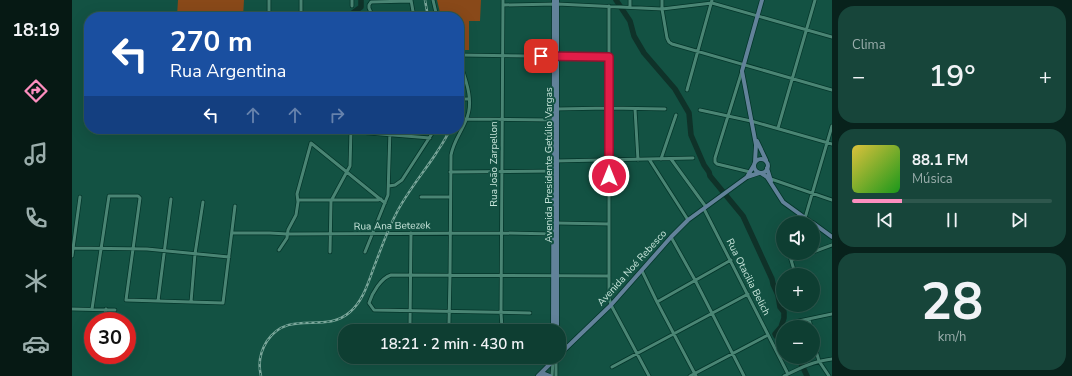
<!DOCTYPE html>
<html lang="pt">
<meta charset="utf-8">
<style>
body{margin:0;font-family:"Nunito Sans",sans-serif;background:#17453a;color:#f1f3f6;height:100vh;display:flex;flex-direction:column;font-size:15px;white-space:nowrap}
*{box-sizing:border-box;margin:0}
p{font-size:13px;color:#9baeac}
.icon{flex:none;width:22px;height:22px;fill:none;stroke:currentColor;stroke-width:2;stroke-linecap:round;stroke-linejoin:round}
.map{position:relative;flex:1;overflow:hidden}
.details{display:flex;flex-direction:column;gap:6px;padding:6px;background:#08221c;width:240px}
.details>*{flex:none}
.banner{position:absolute;left:12px;top:12px;width:380px;height:122px;border-radius:16px;box-shadow:0 4px 16px #0002,0 0 0 1px #2e574d;background:#1a4fa0;color:#fff;overflow:hidden}
.tools{position:absolute;left:704px;top:216px;display:grid;gap:8px}
.tools a{display:grid;place-items:center;width:44px;height:44px;border-radius:50%;background:#0e3e32;box-shadow:0 4px 16px #0002,0 0 0 1px #2e574d;font-size:20px}
.speed{position:absolute;left:12px;top:312px;display:flex;gap:8px;font-size:20px;font-weight:700;text-align:center}
.speed>*{display:grid;place-content:center;width:52px;height:52px;border-radius:50%;background:#0e3e32;box-shadow:0 4px 16px #0002,0 0 0 1px #2e574d;line-height:1}
.speed .limit{border:6px solid #d22;background:#fff;color:#111}
.pin{position:absolute;display:grid;place-items:center;width:34px;height:34px;color:#fff;margin:-17px;border-radius:8px;box-shadow:0 2px 6px #0006}
.me{position:absolute;width:44px;margin:-22px;rotate:0deg;stroke-linejoin:round;filter:drop-shadow(0 0 3px #0008)}
.turn{display:flex;align-items:center;gap:14px;height:84px;padding:0 20px;font-size:18px}
.turn .icon{width:52px;height:52px;stroke-width:2.5}
.turn b{display:block;font-size:28px;line-height:34px}
.lanes{display:flex;align-items:center;height:38px;padding:0 20px;background:#0003;justify-content:center;gap:20px;direction:ltr}
.lanes .off{opacity:.35}
.big{font-size:30px;font-weight:600;line-height:1.1}
.details .tile{flex:1;display:flex;flex-direction:column;justify-content:center;gap:6px;min-width:0;padding:0 14px;border-radius:16px;background:#17453a}
.details .dial{align-items:center;gap:0}
.dial b{font-size:52px;line-height:1}
.song{display:flex;align-items:center;gap:12px}
.cover{width:48px;height:48px;border-radius:6px;background:linear-gradient(135deg,hsl(50 70% 55%),hsl(120 70% 35%))}
.played{height:4px;border-radius:2px;background:linear-gradient(90deg,#fd8ebf 25%,#2e574d 25%)}
.keys{display:flex;justify-content:space-around;direction:ltr}
.heat{display:flex;justify-content:space-between;align-items:center;font-size:22px;direction:ltr}
.trip{position:absolute;left:266px;top:324px;width:228px;height:40px;border-radius:16px;background:#0e3e32;box-shadow:0 4px 16px #0002,0 0 0 1px #2e574d;font-weight:600;line-height:40px;text-align:center}
main{display:flex;flex:1;min-height:0}
.dock{display:flex;flex-direction:column;width:72px;justify-content:space-around;align-items:center;background:#061914;color:#9baeac}
.dock .icon{width:28px;height:28px}
.dock .current{color:#fd8ebf}
.dock b{font-size:18px;color:#f1f3f6}
.map>svg:first-child{display:block}
.green{fill:#894919}
.lines{fill:none;stroke-linecap:round;stroke-linejoin:round}
.river{stroke:#0f3229;stroke-width:5.5}
.street-casing{stroke:#04352a;stroke-width:4.5}
.secondary-casing{stroke:#04352a;stroke-width:5.5}
.street{stroke:#4a8574;stroke-width:3}
.secondary{stroke:#62829a;stroke-width:4}
.rail-casing{stroke:#7aa69a;stroke-width:2.5}
.rail{stroke:#135243;stroke-width:1;stroke-dasharray:3;stroke-linecap:butt}
.route-casing{stroke:#92132f;stroke-width:10}
.route{stroke:#e11d48;stroke-width:7}
.labels{text-anchor:middle;dominant-baseline:central;stroke-width:4;stroke-linejoin:round;paint-order:stroke}
.street-label{font-size:10px;fill:#c9e6dc;stroke:#135243}
</style>
<main>
<nav class="dock">
<b>18:19</b>
<svg class="icon current" aria-label="directions" viewBox="0 0 24 24"><path d="M12 3l9 9-9 9-9-9zM9 14v-3h6M13 9l2 2-2 2"/></svg>
<svg class="icon" aria-label="music" viewBox="0 0 24 24"><path d="M9 18V5l10-2v13"/><circle cx="6" cy="18" r="3"/><circle cx="16" cy="16" r="3"/></svg>
<svg class="icon" aria-label="phone" viewBox="0 0 24 24"><path d="M5 4h4l2 5-3 2q2 4 5 5l2-3 5 2v4C11 20 4 13 5 4z"/></svg>
<svg class="icon" aria-label="climate" viewBox="0 0 24 24"><path d="M12 3v18M4 7l16 10M4 17L20 7"/></svg>
<svg class="icon" aria-label="car" viewBox="0 0 24 24"><path d="M5 17H2v-5l4-1 3-4h7l3 4 3 1v5h-3M9 17h6M6 11h13"/><circle cx="7" cy="17" r="2"/><circle cx="17" cy="17" r="2"/></svg>
</nav>
<div class="map">
<svg width="760" height="376" viewBox="0 0 760 376">
<rect width="100%" height="100%" fill="#135243"/>
<path class="green" d="M106,0h66l-1,17 -66,-1z
M365,0h44l-1,21h-11v29h-10v-33h-18z"/>
<g class="lines">
<path class="river" d="M544,0l14,21 4,15 10,17 31,36 14,24 2,22 13,30 5,7 1,4 33,40 29,63 1,5 5,11 2,12 4,5v6l-3,9 -6,7 1,2 7,4
M275,17l14,-10v-7
M726,357l9,19"/>
<g class="street-casing">
<path id="street" d="M339,0l3,17
M361,0l4,17
M558,0v7
M590,0v9l5,29 2,4 3,2 160,46
M431,5l54,-1 105,5 50,-6 120,34
M280,6v-6
M537,6v292l2,7 38,71
M197,17v-17
M229,17v-17
M301,17l-4,-9v-3l2,-3 39,-1
M387,55l150,2
M670,71l-27,87v4l2,2 33,8
M615,90l25,-90
M387,99h10
M484,109l53,-1 56,1
M563,109l3,51
M628,110l51,11 81,23
M395,119l86,1
M706,128l37,-128
M247,129l111,9
M577,159l39,61
M589,159l15,-44
M599,159l35,48
M483,161l138,-3
M378,172l105,-1
M699,179l61,21
M317,186l6,-1 7,-5 33,-51
M349,197h29
M226,200h80l3,-1
M632,209l84,165
M733,218l27,-92
M485,223l52,1
M160,233h38l17,1 215,-1 52,1
M711,235v1
M599,237l24,43 49,96
M0,248l75,1 82,8
M207,250l8,-12 1,-8 8,-15 2,-13 -1,-8 14,-51 74,60
M258,252l1,-51 19,-35 1,-37
M293,252l23,-57 2,-66
M741,252l19,-7
M717,253l5,17
M0,256l8,-59
M719,260l19,-7
M570,271l15,31 39,74
M86,301l13,-102
M119,302l4,-48 8,-52
M585,302l74,-42
M0,309l43,1
M20,309l17,-113h29l2,2 -14,102 97,3 12,-97
M458,313l-156,-3 -5,-7c3,-10 12,-25 22,-28l218,1
M737,319l2,8
M32,321l2,-12
M722,322l38,-8
M377,323l1,-47 1,-121c3,-15 10,-22 15,-35 9,-19 -1,-42 -7,-60
M338,324l1,-91
M430,328l-1,-15 2,-313
M741,341l6,20 10,15
M540,367l136,-73
M480,376l1,-15
M484,376v-18
M618,376l78,-41
M712,376c16,-8 30,-15 48,-17"/>
</g>
<g class="secondary-casing">
<path id="secondary" d="M685,141l9,19
M682 166a7 7 0 1 1 14 0a7 7 0 1 1-14 0Z
M683,162l1,-17 -14,-74 20,-71
M695,168l4,13
M689,173l6,4 16,25 29,21
M675,177l7,-12
M741,223l19,14
M481,331l1,-331
M485,331v-331
M487,355l52,-50 60,-68 17,-17 59,-43 12,-4
M467,375l6,-1 5,2
M466,376l19,-19"/>
</g>
<use href="#street" class="street"/>
<use href="#secondary" class="secondary"/>
<g class="rail-casing">
<path id="rail" d="M353,0l3,17
M189,376c-3,-12 -1,-24 6,-35 23,-33 57,-6 83,-29 13,-11 18,-29 24,-45 7,-18 13,-36 22,-53 9,-19 27,-41 39,-59 5,-8 11,-16 15,-26"/>
</g>
<use href="#rail" class="rail"/>
</g>
<g class="lines">
<g class="route-casing">
<path id="route" d="M469,56l68,1v119"/>
</g>
<use href="#route" class="route"/>
</g>
<g class="labels">
<g class="street-label">
<text transform="translate(422 164) rotate(-90)">Rua João Zarpellon</text>
<text transform="translate(477 165) rotate(-90)">Avenida Presidente Getúlio Vargas</text>
<text transform="translate(320 226) rotate(-1)">Rua Ana Betezek</text>
<text transform="translate(560 268) rotate(-48)">Avenida Noé Rebesco</text>
<text transform="translate(676 277) rotate(63)">Rua Otacilia Belich</text>
</g>
</g>
</svg>
<div class="tools">
<a><svg class="icon" aria-label="sound" viewBox="0 0 24 24"><path d="M4 9h4l5-4v14l-5-4H4zM17 9q2 3 0 6"/></svg></a>
<a>+</a>
<a>−</a>
</div>
<div class="speed"><div class="limit">30</div></div>
<div class="pin" style="left:469px;top:56px;background:#d93025"><svg class="icon" aria-label="arrive" viewBox="0 0 24 24"><path d="M6 21V4h12l-3 4 3 4H6"/></svg></div>
<svg class="me" style="left:537px;top:176px" viewBox="-20 -20 40 40"><circle r="17" fill="#e11d48" stroke="#fff" stroke-width="3"/><path d="M0-11L8 9 0 5-8 9z" fill="#fff"/></svg>
<div class="trip">18:21 · 2 min · 430 m</div>
<div class="banner">
<div class="turn"><svg class="icon" aria-label="left" viewBox="0 0 24 24"><path d="M17 20v-9H6M10 6l-5 5 5 5"/></svg><div><b>270 m</b>Rua Argentina</div></div>
<div class="lanes"><svg class="icon" aria-label="left" viewBox="0 0 24 24"><path d="M17 20v-9H6M10 6l-5 5 5 5"/></svg><svg class="icon off" aria-label="ahead" viewBox="0 0 24 24"><path d="M12 20V5M6 11l6-6 6 6"/></svg><svg class="icon off" aria-label="ahead" viewBox="0 0 24 24"><path d="M12 20V5M6 11l6-6 6 6"/></svg><svg class="icon off" aria-label="right" viewBox="0 0 24 24"><path d="M7 20v-9h11M14 6l5 5-5 5"/></svg></div>
</div>
</div>
<section class="details">
<div class="tile"><p>Clima</p>
<div class="heat"><a>−</a><b class="big">19°</b><a>+</a></div>
</div>
<div class="tile">
<div class="song"><i class="cover"></i><div><b>88.1 FM</b><p>Música</p></div></div>
<div class="played"></div>
<div class="keys"><svg class="icon" aria-label="previous" viewBox="0 0 24 24"><path d="M18 5L8 12l10 7zM5 5v14"/></svg><svg class="icon" aria-label="pause" viewBox="0 0 24 24"><path d="M8 5v14M16 5v14"/></svg><svg class="icon" aria-label="next" viewBox="0 0 24 24"><path d="M6 5l10 7-10 7zM19 5v14"/></svg></div>
</div>
<div class="tile dial"><b>28</b><p>km/h</p></div>
</section>
</main>
